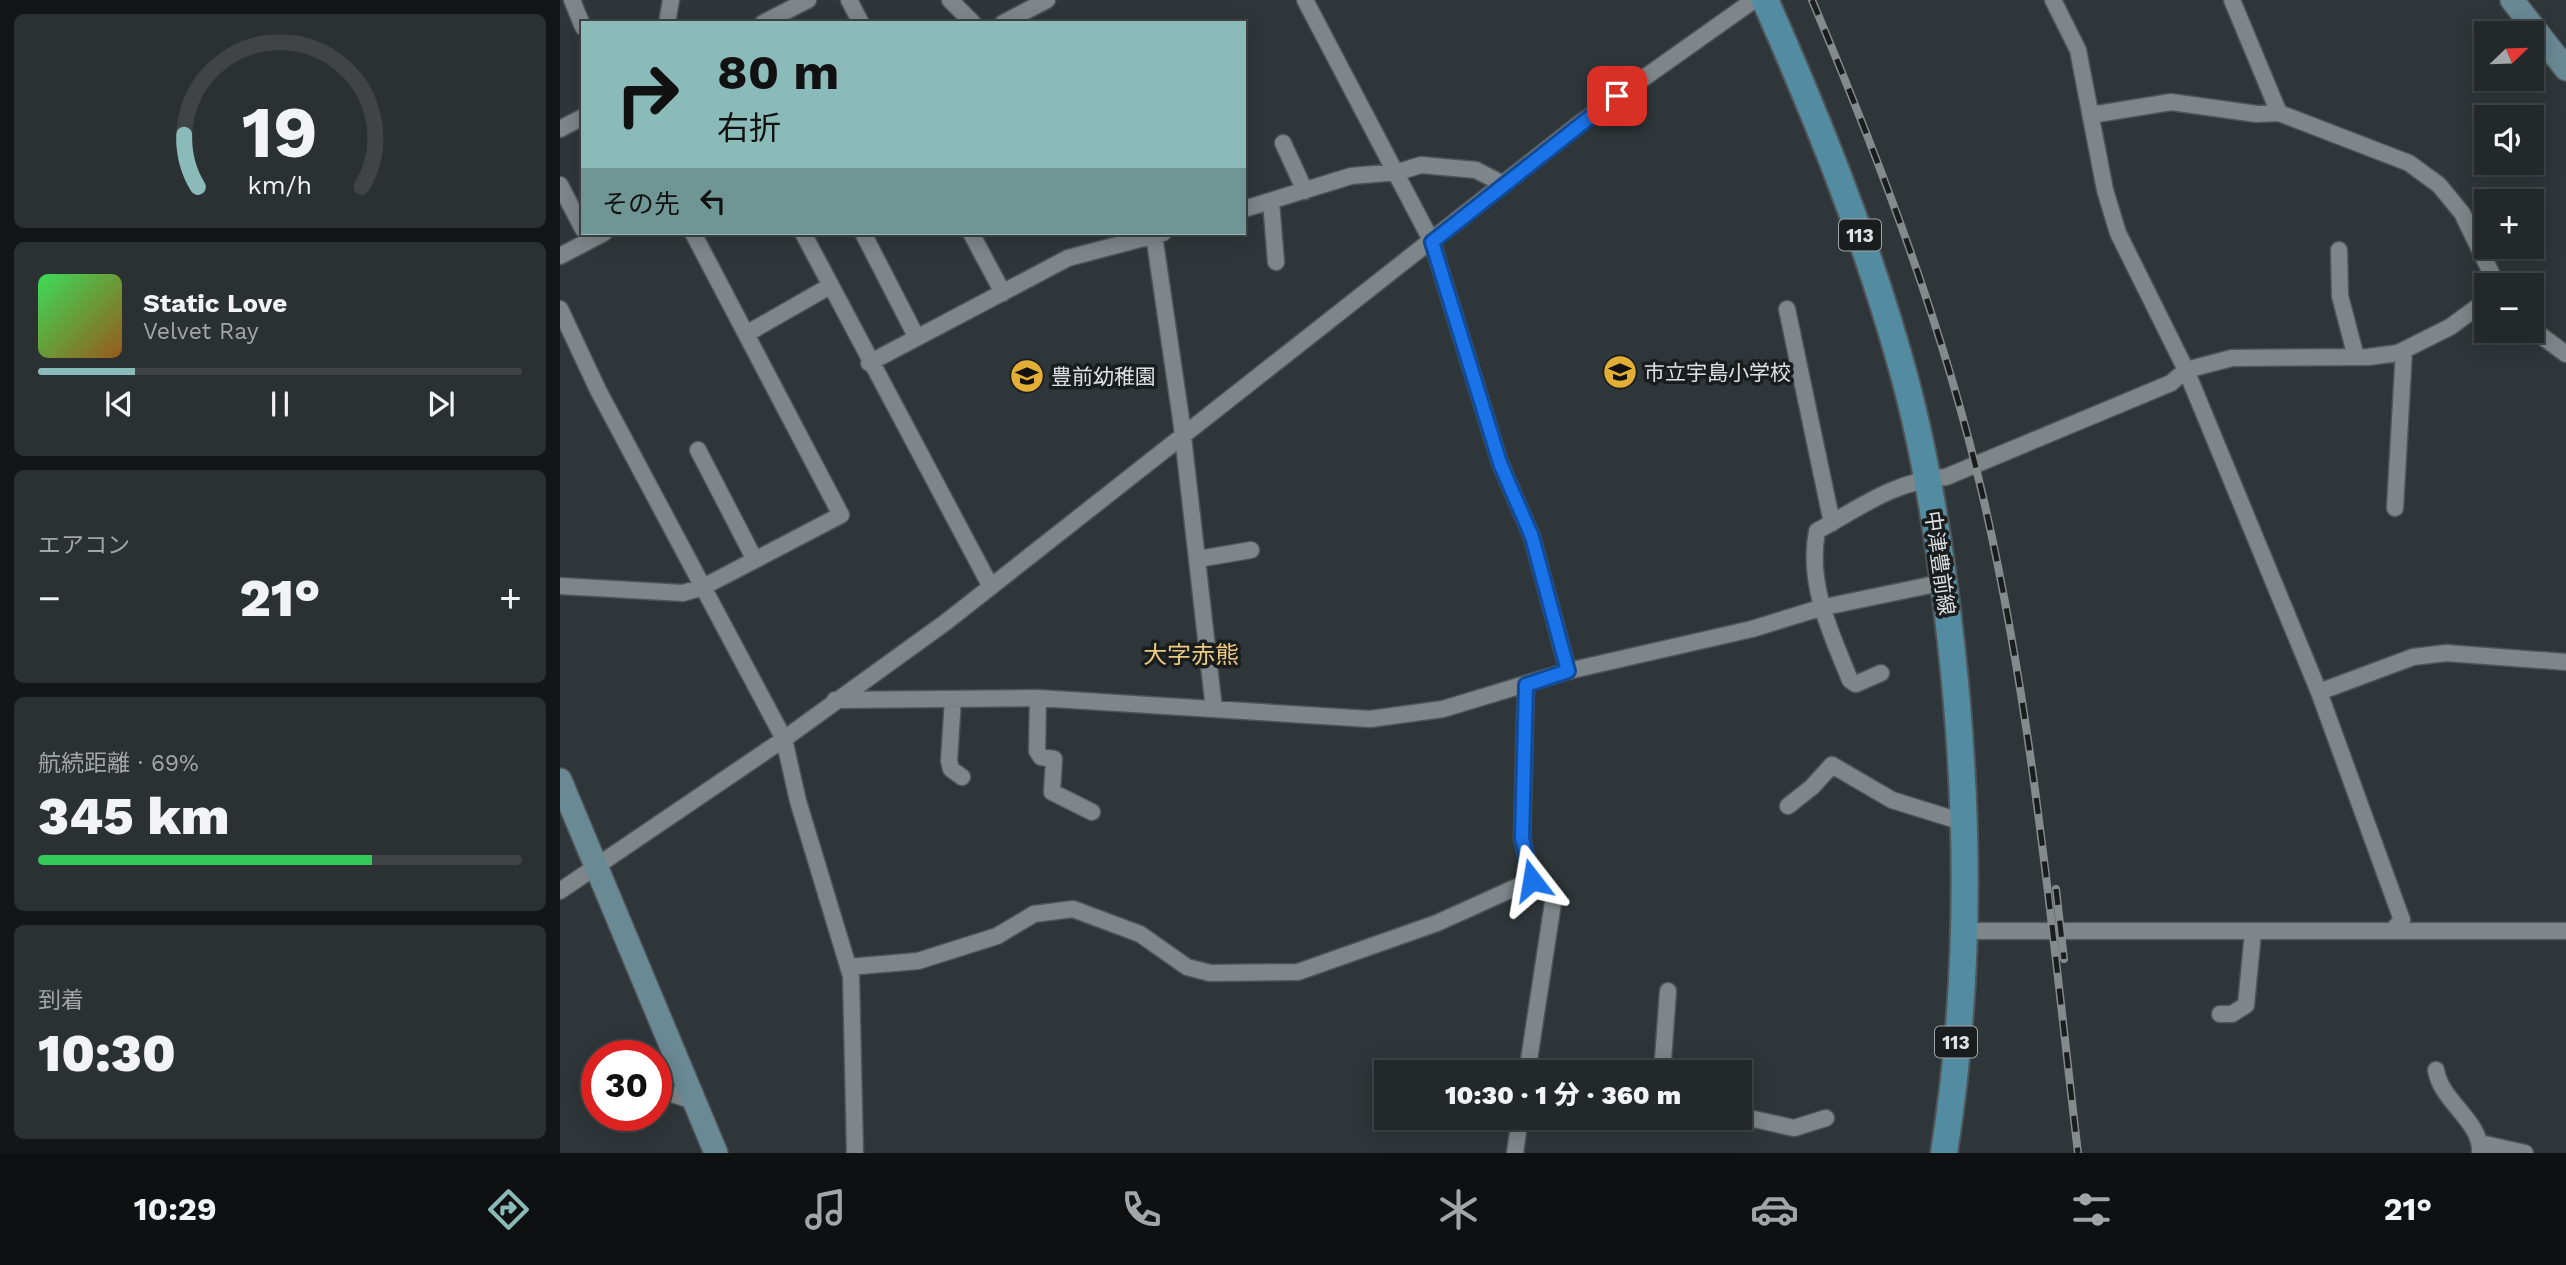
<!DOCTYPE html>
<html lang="ja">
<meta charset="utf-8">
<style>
body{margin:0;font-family:"Work Sans","Noto Sans JP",sans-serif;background:#2b3033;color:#f1f3f6;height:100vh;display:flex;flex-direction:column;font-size:26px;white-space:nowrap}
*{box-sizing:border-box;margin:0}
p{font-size:23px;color:#a3a6a9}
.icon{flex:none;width:38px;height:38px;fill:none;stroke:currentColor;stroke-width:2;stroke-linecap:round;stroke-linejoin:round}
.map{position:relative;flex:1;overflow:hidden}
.sheet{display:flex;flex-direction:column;gap:14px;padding:14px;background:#131618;width:560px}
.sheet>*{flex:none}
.guide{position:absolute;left:21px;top:21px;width:665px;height:214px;border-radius:0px;box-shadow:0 4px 18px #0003,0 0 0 2px #404447;background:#8bbbb9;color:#111;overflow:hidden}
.needle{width:46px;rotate:67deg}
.tools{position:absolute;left:1914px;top:21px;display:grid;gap:14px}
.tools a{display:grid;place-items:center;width:70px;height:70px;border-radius:0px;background:#23282b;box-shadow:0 4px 18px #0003,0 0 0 2px #404447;font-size:35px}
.speed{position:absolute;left:21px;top:1040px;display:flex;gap:14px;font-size:35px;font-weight:700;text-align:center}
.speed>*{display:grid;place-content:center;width:91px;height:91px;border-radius:50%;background:#23282b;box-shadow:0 4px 18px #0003,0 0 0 2px #404447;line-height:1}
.speed .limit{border:10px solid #d22;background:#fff;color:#111}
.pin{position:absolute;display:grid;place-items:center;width:60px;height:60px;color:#fff;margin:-30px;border-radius:14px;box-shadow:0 4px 10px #0006}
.me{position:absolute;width:77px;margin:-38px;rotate:346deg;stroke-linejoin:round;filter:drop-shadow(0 0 5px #0008)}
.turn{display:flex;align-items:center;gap:24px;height:147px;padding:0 21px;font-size:32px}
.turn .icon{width:91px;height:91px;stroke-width:2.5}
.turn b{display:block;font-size:49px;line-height:60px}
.then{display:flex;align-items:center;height:66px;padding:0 21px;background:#0003;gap:14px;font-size:26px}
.big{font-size:52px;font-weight:800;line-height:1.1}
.sheet .tile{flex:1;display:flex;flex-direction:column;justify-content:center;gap:10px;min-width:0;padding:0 24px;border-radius:10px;background:#2b3033}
.sheet .dial{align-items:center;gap:0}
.dial svg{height:182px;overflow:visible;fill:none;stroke:#404447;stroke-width:7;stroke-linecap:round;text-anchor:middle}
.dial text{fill:#f1f3f6;stroke:none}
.song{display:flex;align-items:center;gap:21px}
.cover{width:84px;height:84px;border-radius:10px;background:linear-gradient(135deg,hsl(130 70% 55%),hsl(30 70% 35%))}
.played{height:7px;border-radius:4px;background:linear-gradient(90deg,#8bbbb9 20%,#404447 20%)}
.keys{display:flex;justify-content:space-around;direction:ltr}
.heat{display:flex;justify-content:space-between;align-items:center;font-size:38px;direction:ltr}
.charge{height:10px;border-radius:5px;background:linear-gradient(90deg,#34c759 69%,#404447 0)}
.trip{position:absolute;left:814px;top:1060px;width:378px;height:70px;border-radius:0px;background:#23282b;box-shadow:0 4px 18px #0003,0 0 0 2px #404447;font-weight:800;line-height:70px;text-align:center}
.tab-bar{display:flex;height:112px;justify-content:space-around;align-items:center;background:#0e1011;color:#a3a6a9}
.tab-bar .icon{width:49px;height:49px}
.tab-bar .selected{color:#8bbbb9}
.tab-bar b{font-size:32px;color:#f1f3f6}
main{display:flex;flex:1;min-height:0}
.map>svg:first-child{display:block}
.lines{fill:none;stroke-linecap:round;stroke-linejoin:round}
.street-casing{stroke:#4e5457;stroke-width:19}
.secondary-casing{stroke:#4e5457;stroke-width:26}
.primary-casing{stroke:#4e5457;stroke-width:30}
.street{stroke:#7e8689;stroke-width:16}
.secondary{stroke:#698994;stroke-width:23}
.primary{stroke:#538ca0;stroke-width:26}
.rail-casing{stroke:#858a8d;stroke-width:8}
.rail{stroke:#1a1d1e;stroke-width:5;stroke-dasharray:16;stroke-linecap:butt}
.route-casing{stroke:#114b97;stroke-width:18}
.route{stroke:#1a73e8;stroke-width:12}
.labels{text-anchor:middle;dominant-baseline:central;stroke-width:7;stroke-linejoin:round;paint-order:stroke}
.shield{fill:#1a1d1e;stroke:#a2a6a8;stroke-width:2}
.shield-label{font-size:19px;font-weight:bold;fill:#dde1e3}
.poi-label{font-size:21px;fill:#dde1e3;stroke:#1a1d1e;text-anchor:start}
.street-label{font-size:21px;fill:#dde1e3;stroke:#1a1d1e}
.quarter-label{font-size:24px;fill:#eec981;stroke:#1a1d1e}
</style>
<main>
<section class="sheet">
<div class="tile dial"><svg viewBox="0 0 100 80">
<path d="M14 69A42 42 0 1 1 86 69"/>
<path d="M14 69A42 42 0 0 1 8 46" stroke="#8bbbb9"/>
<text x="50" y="56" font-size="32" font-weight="700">19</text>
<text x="50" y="72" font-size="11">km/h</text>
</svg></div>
<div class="tile">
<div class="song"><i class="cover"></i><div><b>Static Love</b><p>Velvet Ray</p></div></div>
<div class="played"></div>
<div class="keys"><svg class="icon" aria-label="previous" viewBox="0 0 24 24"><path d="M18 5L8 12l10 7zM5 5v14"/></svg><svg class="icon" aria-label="pause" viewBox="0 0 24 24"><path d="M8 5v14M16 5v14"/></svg><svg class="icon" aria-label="next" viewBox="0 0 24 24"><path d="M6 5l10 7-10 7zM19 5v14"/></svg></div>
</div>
<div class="tile"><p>エアコン</p>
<div class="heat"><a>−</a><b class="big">21°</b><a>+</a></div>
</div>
<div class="tile"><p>航続距離 · 69%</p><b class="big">345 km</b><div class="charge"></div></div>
<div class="tile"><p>到着</p><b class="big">10:30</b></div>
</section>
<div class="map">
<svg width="2006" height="1153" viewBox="0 0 2006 1153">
<rect width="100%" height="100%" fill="#2f3639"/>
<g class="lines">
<g class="street-casing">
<path id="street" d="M12,0l11,27
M289,0l12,23
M390,0l23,23
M745,0l127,242 68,221 32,74 36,134
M1493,0l25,50 27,140 13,43 68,137 133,322 83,228 -10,11
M1672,0l47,113
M107,23l4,-23
M203,23l45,-23
M443,23l44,-23
M1531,115l80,-13 86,12 22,-1 130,50 30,22 23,28 35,72
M0,129l23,-12
M723,143l22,48
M0,185l23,44
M711,202l5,60
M684,209l107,-33 47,-4 23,-7 55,5 27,14
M243,233l188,354
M303,233l54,105
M411,233l32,60
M594,235l27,184 33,290
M1779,250l1,46 16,61
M0,256l44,-23
M0,309l38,81 186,349 14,62 53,175 4,177
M1227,309l45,214
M1972,329l34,25
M186,334l84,-48
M309,363l199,-105 95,-25
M138,450l57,110
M1835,508l9,-158
M638,559l53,-9
M0,586l123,7 20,-6 138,-72 -148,-282
M1321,673l-25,11 -6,-4c-20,-49 -43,-96 -33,-149 44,-24 77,-50 129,-54l225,-94 15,-13 46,-12 136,-1 30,-4 52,-26 37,-27
M966,685l-4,153 10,42 22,16 -27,177
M1759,692l94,-35 33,-4 120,9
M478,698l-1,53 4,6 13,2 -2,33 40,20
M393,699l-4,62 2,8 11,8
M275,700l203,-2 332,21 73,-10 125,-38 184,-42 68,-21 125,-26
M1228,806l24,-19 20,-22 60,35 74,23
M0,891l224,-152 162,-117 633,-498 175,-124
M1406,931h600
M288,967l70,-6 79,-25 37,-22 39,-5 67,25 47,33 23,6 88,-1 139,-49 95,-43
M1660,1014h12l14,-9 7,-73
M1876,1070c5,32 46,51 44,83
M1102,1073l6,-82
M96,1089l38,12
M1180,1116l54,12 32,-10
M1920,1143l45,10
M955,1153l5,-35"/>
</g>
<g class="secondary-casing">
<path id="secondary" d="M1952,0l54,69
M0,780l156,373"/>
</g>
<g class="primary-casing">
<path id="primary" d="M1205,0c53,120 102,241 137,368 25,89 39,183 49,275 19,171 20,340 -7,510"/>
</g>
<use href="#street" class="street"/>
<use href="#secondary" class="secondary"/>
<use href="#primary" class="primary"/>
<g class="rail-casing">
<path id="rail" d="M1252,0c68,162 131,325 171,497 50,215 69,437 95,656
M1496,889l8,70"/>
</g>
<use href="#rail" class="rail"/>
</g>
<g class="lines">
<g class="route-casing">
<path id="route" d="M972,880l-10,-42 4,-153 42,-14 -36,-134 -32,-74 -68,-221 185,-146"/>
</g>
<use href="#route" class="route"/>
</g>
<defs>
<g id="school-disc" transform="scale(1.75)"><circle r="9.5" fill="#e3ae35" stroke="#1a1d1e"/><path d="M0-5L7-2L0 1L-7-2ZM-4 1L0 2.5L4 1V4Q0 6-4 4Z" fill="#111"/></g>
</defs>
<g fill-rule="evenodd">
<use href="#school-disc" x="1060" y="372"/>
<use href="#school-disc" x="467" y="376"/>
</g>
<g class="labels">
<g class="shield">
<rect x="1279" y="219.5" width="42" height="31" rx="5"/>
<rect x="1375" y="1026.5" width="42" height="31" rx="5"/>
</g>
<g class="shield-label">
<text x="1300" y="235">113</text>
<text x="1396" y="1042">113</text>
</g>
<g class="poi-label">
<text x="1084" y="372">市立宇島小学校</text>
<text x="491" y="376">豊前幼稚園</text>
</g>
<g class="street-label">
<text transform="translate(1380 563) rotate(82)">中津豊前線</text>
</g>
<g class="quarter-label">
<text x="631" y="655">大字赤熊</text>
</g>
</g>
</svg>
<div class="tools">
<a><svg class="needle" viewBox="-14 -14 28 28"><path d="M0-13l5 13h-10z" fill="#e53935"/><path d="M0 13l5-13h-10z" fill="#a3a6a9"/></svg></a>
<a><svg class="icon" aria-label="sound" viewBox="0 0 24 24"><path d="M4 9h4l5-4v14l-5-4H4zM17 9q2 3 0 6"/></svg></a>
<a>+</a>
<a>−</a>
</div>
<div class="speed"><div class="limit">30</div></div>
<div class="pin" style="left:1057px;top:96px;background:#d93025"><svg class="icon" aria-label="arrive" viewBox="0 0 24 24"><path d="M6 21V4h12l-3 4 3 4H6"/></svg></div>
<svg class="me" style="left:972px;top:880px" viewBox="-20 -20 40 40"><path d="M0-17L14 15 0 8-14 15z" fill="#1a73e8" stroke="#fff" stroke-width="4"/></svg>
<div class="trip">10:30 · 1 分 · 360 m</div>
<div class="guide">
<div class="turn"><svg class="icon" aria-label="right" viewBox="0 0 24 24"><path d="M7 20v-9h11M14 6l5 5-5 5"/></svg><div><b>80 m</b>右折</div></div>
<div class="then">その先<svg class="icon" aria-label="left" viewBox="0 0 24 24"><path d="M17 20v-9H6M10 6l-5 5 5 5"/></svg></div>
</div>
</div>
</main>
<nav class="tab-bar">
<b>10:29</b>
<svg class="icon selected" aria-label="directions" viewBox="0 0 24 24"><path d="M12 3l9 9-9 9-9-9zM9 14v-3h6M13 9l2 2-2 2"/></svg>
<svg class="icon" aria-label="music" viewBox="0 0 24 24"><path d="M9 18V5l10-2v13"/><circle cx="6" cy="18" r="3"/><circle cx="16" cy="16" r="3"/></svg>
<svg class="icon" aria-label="phone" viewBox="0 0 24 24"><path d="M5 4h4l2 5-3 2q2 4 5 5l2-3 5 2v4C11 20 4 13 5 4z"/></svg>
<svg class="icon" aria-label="climate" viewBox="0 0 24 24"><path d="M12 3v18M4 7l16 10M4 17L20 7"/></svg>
<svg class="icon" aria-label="car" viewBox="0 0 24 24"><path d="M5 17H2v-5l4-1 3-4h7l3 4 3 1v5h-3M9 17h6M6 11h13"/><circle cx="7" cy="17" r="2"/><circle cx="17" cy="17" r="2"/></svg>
<svg class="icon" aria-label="filters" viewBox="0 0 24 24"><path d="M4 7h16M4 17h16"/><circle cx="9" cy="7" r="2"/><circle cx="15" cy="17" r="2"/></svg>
<b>21°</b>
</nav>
